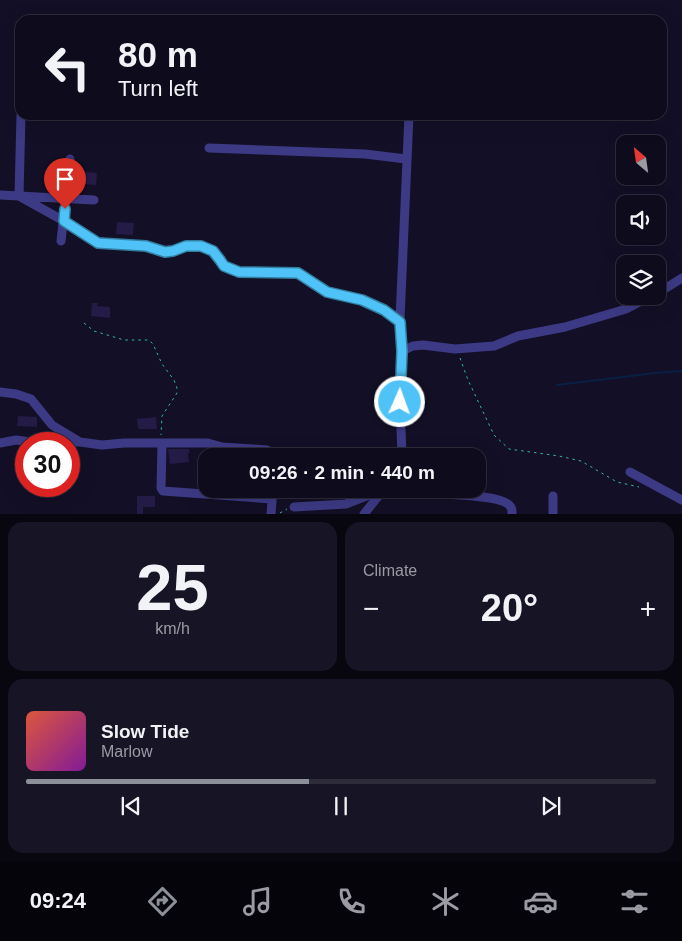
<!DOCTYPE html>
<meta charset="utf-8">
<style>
body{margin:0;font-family:Arial,sans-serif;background:#171425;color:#f1f3f6;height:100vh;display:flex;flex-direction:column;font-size:19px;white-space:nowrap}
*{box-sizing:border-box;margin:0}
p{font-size:16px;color:#9b9ba3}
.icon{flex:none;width:28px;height:28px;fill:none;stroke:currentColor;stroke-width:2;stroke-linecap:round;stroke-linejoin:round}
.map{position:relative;height:514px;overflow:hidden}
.drawer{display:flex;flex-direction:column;gap:8px;padding:8px;background:#08060f;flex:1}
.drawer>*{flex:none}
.hud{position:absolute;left:15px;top:15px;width:652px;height:105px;border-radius:15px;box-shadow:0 5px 20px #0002,0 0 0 1px #2e2b3b;background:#0e0b1c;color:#f1f3f6;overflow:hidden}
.needle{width:32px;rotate:331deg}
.fabs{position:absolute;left:616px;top:135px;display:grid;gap:10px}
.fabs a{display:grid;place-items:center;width:50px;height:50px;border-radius:10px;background:#0e0b1c;box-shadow:0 5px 20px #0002,0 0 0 1px #2e2b3b;font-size:25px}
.speed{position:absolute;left:15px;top:432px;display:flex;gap:10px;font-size:25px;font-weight:700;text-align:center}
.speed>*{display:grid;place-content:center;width:65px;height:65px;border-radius:50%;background:#0e0b1c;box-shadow:0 5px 20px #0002,0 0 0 1px #2e2b3b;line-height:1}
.speed .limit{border:8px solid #d22;background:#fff;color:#111}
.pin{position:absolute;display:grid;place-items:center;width:42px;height:42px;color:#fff;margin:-51px -21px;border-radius:50% 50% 50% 0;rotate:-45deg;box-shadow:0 0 5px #0007}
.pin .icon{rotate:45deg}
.me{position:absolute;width:55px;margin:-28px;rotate:2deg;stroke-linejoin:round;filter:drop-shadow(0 0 4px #0008)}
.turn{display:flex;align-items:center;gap:18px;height:105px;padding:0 20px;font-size:22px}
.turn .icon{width:65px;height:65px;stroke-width:2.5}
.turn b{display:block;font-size:35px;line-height:42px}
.big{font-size:38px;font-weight:700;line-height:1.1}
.drawer .card{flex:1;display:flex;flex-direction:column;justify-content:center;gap:8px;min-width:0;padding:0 18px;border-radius:15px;background:#171425}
.drawer .dial{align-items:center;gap:0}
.dial b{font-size:65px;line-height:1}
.song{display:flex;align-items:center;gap:15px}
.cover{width:60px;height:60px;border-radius:8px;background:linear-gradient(135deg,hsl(10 70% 55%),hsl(290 70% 35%))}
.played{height:5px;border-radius:2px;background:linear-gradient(90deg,#8c9099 45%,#2e2b3b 45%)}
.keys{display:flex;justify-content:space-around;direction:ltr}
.heat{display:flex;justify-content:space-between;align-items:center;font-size:28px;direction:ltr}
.drawer .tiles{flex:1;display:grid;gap:8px;grid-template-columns:1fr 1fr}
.card:last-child{grid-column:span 2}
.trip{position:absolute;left:198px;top:448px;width:288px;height:50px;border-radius:15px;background:#0e0b1c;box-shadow:0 5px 20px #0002,0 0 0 1px #2e2b3b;font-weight:700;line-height:50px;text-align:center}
.tabs{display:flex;height:80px;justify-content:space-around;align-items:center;background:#06040b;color:#9b9ba3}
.tabs .icon{width:35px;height:35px}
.tabs .current{color:#8c9099}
.tabs b{font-size:22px;color:#f1f3f6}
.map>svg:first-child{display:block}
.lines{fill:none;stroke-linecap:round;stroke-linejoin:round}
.stream{stroke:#0a1f44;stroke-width:2}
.building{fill:#241b47}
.path{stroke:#2fb8b0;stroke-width:1;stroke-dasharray:2.5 4;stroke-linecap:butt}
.minor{stroke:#3d3a85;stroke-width:9}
.route-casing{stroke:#337fa1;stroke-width:12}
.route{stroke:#4fc3f7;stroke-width:9}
</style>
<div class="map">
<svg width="682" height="514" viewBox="0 0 682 514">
<rect width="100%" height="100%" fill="#130f26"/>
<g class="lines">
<path class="stream" d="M557,385l98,-12 27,-2"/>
</g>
<path class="building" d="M84,172l13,1 -1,12 -13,-1z
M117,222l17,1 -1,12 -17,-1z
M92,303h6l-1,3 13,1v11l-19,-2z
M18,416l19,1v10l-20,-1z
M156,417l1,12h-19l-1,-10z
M168,449h21l1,4h-2l1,9 -19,2z
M137,496h18v11h-12v7h-6z"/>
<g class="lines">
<path class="path" d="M84,323l10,8 30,9h25l4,4 9,20 12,16 3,8v5l-15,23 -1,19
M460,358l8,22 26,55 15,14 50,7 22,5 36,21 22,5
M280,513l7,-4"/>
<path class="minor" d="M21,115l-2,81 45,25 34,22 47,3 20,6 8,-1 13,-5h15l12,5 7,8 4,7 6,4 9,2 59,1 29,20 35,7 23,10 15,12
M209,148l156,6 41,5
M0,195l94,5
M61,241l9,-82
M658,293l24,-15
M402,351l11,-5 10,-1 32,4 39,-3 24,-10 47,-9 61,-18 25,-13
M0,392l16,2 15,5 21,26 28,17 22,3 22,-2h84l14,4 45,3 4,2 1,4
M0,443l16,-3 14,2h48
M162,444l-1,44 2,3 109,8
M272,453l90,3
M402,456l-2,-54 2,-51 -2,-32 9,-204
M630,472l52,28
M422,489l7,4c16,2 73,1 81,13 2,2 2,4 2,8
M553,496v18
M294,507l52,-3 38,-15
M271,514l2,-25
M364,514l20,-25"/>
</g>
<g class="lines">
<g class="route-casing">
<path id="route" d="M65,209l-1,12 34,22 48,3 19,6 8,-1 13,-5h15l12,5 7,9 4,6 15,6 59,1 29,19 35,8 22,10 16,12 2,29 -2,51"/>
</g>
<use href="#route" class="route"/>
</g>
</svg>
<div class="fabs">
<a><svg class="needle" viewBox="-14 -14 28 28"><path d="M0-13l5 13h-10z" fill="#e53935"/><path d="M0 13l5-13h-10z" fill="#9b9ba3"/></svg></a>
<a><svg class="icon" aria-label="sound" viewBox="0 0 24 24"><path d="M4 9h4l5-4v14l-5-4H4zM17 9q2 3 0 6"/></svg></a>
<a><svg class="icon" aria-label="layers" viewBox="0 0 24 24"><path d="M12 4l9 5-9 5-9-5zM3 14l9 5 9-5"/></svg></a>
</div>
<div class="speed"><div class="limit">30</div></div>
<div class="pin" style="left:65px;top:209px;background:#d93025"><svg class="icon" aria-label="arrive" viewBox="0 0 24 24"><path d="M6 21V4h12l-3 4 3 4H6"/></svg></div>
<svg class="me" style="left:400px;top:402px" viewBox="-20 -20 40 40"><circle r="17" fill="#4fc3f7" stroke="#fff" stroke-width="3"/><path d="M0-11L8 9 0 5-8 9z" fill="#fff"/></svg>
<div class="trip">09:26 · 2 min · 440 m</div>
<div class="hud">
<div class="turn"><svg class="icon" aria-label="left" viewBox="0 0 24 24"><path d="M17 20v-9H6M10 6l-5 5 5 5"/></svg><div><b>80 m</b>Turn left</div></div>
</div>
</div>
<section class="drawer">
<div class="tiles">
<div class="card dial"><b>25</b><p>km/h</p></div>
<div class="card"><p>Climate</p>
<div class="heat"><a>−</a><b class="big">20°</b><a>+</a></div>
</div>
<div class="card">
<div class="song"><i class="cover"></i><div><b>Slow Tide</b><p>Marlow</p></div></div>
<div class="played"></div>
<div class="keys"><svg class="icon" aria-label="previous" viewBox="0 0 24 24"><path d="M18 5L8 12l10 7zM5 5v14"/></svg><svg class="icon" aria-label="pause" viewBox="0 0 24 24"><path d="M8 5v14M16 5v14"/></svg><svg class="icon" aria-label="next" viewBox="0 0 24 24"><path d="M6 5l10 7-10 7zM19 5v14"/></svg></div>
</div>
</div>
</section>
<nav class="tabs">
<b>09:24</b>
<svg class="icon current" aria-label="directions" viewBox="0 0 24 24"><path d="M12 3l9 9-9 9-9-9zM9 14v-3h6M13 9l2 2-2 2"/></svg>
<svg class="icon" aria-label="music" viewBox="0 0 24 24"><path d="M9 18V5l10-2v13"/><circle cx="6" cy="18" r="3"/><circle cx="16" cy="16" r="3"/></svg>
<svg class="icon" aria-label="phone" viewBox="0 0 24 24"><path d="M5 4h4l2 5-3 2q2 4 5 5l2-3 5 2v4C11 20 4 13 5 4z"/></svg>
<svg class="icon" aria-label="climate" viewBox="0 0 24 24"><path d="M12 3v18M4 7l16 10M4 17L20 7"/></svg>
<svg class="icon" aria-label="car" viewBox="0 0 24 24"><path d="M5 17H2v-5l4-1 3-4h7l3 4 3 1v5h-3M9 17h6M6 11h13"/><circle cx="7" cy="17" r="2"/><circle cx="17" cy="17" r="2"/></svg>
<svg class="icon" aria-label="filters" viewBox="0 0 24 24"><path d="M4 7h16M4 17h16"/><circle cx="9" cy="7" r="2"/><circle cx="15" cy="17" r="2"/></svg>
</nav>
